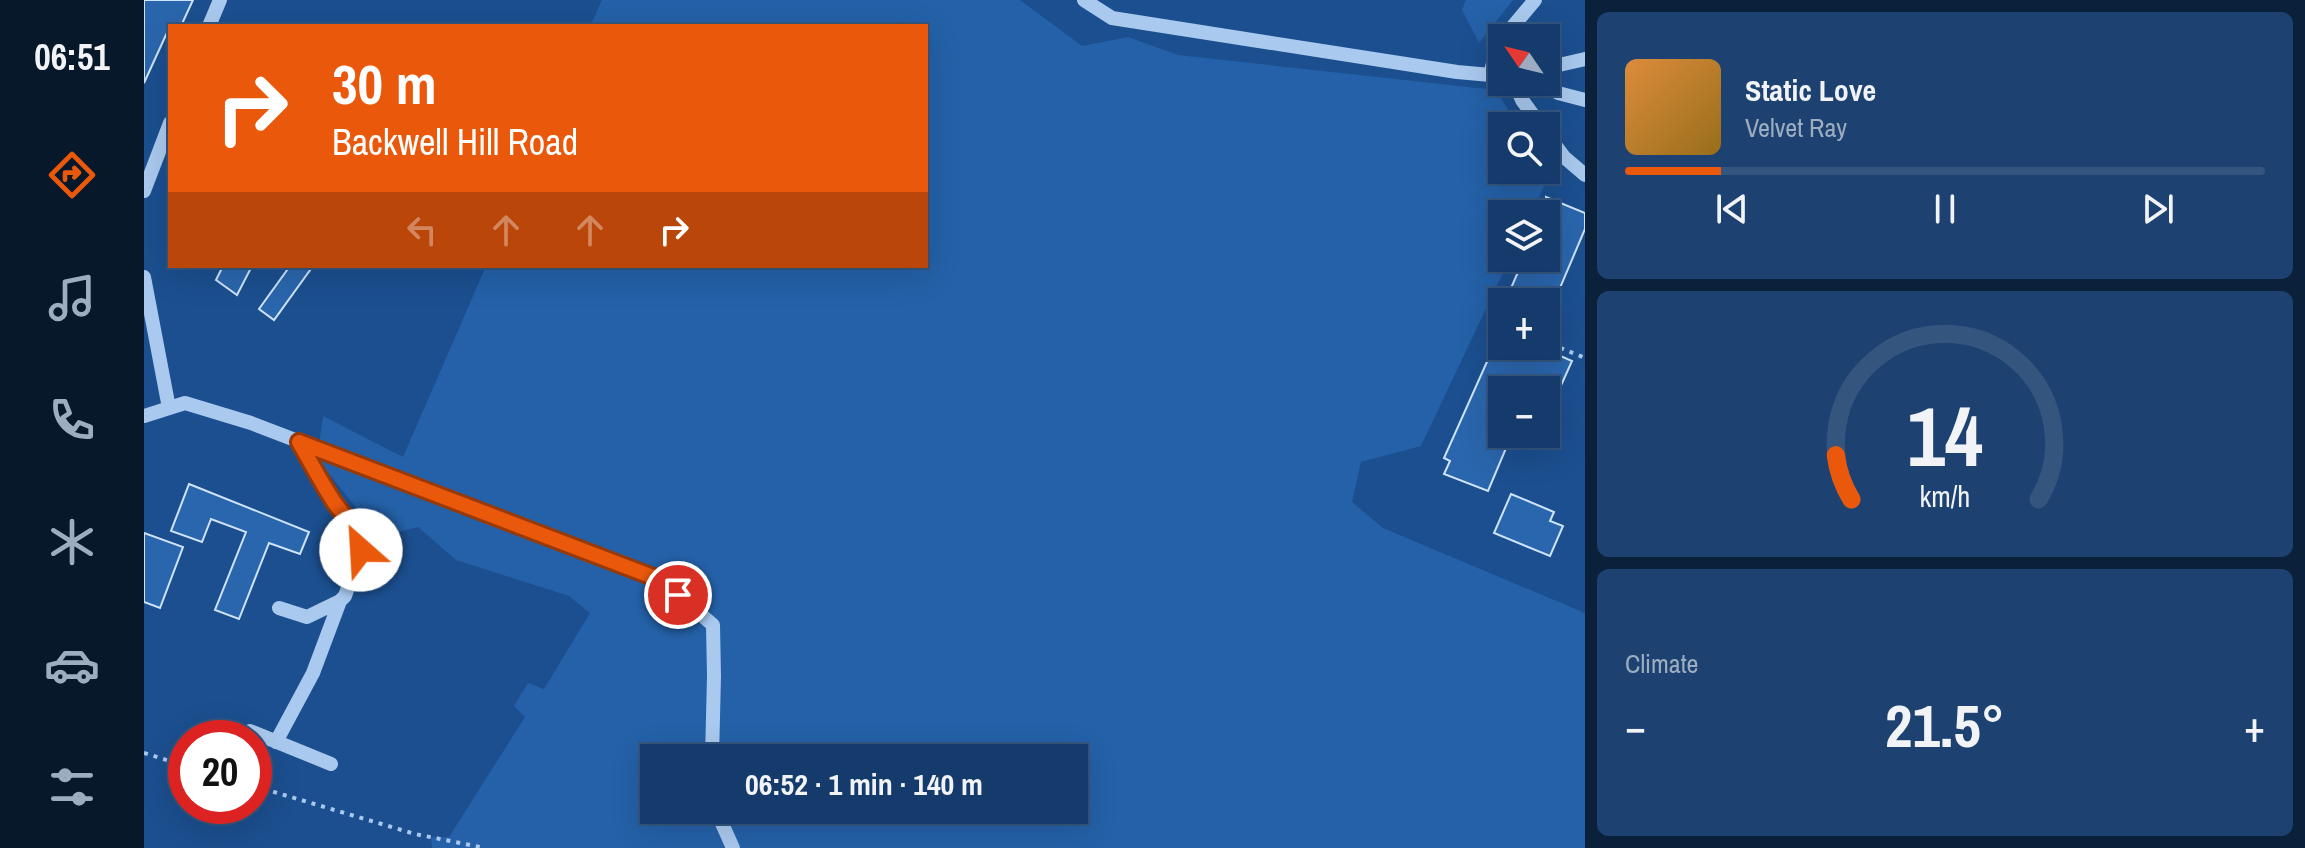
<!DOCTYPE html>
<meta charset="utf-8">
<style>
body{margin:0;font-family:"Archivo Narrow",sans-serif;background:#1d4271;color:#f1f3f6;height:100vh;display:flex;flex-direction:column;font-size:30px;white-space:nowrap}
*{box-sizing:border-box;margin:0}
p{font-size:26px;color:#9dadc1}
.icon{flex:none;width:44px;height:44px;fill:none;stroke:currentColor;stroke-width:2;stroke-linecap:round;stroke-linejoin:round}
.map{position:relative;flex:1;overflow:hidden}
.drawer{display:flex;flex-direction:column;gap:12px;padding:12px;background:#0b203b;width:720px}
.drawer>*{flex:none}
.top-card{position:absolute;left:24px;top:24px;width:760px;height:244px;border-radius:0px;box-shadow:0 8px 32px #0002,0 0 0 2px #33557e;background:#ea580c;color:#fff;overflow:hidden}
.needle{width:52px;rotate:305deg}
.buttons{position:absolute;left:1344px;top:24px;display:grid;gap:16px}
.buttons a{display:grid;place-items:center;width:72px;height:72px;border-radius:0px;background:#143b6b;box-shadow:0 8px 32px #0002,0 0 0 2px #33557e;font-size:40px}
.speed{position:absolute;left:24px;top:720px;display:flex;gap:16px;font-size:40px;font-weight:700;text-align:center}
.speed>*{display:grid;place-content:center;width:104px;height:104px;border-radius:50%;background:#143b6b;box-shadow:0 8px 32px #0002,0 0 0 2px #33557e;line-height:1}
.speed .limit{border:12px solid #d22;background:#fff;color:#111}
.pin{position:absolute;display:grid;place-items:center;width:68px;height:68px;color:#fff;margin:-34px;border:4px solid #fff;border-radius:50%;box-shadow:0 2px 8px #0007}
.me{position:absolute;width:88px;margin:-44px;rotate:334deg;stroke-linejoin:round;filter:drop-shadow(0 0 6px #0008)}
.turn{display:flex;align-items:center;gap:28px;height:168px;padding:0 32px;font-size:36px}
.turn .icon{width:104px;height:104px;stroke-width:2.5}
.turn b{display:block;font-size:56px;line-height:68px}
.lanes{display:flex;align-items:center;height:76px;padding:0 32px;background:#0003;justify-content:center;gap:40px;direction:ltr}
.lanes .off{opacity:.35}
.big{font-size:60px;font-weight:800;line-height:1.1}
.drawer .card{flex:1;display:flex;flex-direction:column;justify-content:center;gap:12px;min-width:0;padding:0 28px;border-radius:12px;background:#1d4271}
.drawer .dial{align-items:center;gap:0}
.dial svg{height:208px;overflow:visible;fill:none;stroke:#33557e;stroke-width:7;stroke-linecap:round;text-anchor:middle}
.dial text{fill:#f1f3f6;stroke:none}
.song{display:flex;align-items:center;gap:24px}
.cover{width:96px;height:96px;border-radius:12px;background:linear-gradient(135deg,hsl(30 70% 55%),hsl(40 70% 35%))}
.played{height:8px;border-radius:4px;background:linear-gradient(90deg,#ea580c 15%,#33557e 15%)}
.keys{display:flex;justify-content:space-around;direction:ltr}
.heat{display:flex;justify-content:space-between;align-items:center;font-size:44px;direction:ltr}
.trip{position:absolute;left:496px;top:744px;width:448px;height:80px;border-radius:0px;background:#143b6b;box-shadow:0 8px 32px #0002,0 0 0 2px #33557e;font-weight:800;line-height:80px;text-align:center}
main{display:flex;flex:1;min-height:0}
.tabs{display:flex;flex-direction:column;width:144px;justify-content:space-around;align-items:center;background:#08182b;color:#9dadc1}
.tabs .icon{width:56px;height:56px}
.tabs .active{color:#ea580c}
.tabs b{font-size:36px;color:#f1f3f6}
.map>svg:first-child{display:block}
.green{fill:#2461a8;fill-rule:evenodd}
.building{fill:#2a66ad;stroke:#cfe3fa;stroke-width:2}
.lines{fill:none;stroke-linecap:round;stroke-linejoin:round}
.path{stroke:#a9c9ee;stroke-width:4;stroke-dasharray:4 6;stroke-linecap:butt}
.minor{stroke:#a9c9ee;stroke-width:14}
.route-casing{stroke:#983908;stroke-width:20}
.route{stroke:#ea580c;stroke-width:14}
</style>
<main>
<nav class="tabs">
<b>06:51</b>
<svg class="icon active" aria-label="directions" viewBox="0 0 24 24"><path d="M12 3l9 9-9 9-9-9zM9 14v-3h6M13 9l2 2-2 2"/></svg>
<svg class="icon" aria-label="music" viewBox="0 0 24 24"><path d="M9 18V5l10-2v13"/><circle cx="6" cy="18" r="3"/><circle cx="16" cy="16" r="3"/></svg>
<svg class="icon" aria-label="phone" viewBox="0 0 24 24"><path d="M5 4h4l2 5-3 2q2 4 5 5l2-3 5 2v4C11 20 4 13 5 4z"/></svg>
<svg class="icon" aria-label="climate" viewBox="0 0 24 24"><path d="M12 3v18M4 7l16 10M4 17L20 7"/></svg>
<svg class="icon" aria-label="car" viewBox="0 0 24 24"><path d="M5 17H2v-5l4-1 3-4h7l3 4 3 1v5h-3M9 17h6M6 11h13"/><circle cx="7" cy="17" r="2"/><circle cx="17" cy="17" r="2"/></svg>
<svg class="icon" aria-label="filters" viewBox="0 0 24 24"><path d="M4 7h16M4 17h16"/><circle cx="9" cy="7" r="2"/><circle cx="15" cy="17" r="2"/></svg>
</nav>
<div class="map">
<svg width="1441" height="848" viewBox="0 0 1441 848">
<rect width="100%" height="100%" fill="#1b4f8f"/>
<path class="green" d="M458,0h418l62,46 46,-9 50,18 318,35 22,36h-16v44h43l4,6 -18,38h-29v44h8l-89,188 -60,16 -9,40 31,26 202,85v235h-1153l-1,-11h18l76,-120 -11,-11 14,-23 16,6 46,-76 -21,-17 -113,-36 -38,-33 -38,10 -63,-78 6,-43 80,41 83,-191h440v-240h-336zM510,758h420v52h-420z
M1322,0h47l-34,43 -17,-33z"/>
<path class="building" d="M0,0h49l-12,26h-11l-26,57z
M1402,197l39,16v16l-31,73h-49l19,-44h22z
M79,266h29l-15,29 -21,-15z
M146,266h23l-39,54 -15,-11z
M1350,346h44l34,15 -13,29h-57v44h10l-24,57 -44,-17 6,-13 -6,-3z
M45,484l120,48 -9,22 -31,-11 -30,76 -24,-9 31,-78 -35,-13 -9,23 -31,-11z
M1367,494l43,18 -4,9 13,5 -13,30 -56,-23z
M0,533l39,14 -23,61 -16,-6z"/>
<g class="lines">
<path class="path" d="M1407,344l34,14
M0,753l42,13
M110,786l161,48 70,14"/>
<path class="minor" d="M940,0l28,18 345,54 45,4
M65,26l11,-26
M1359,38l32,-38
M1402,71l13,-6 26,-6
M1346,76l7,-31 5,-6
M1370,82l8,18 19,26
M1400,82l14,11 27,7
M1402,133l18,24 21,18
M0,191l26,-68
M0,277l25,131
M0,416l41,-13 66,20 410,157 52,45 1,51 -2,82
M135,608l28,9 33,-16 5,-5 16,-46 -4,-19 -23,-30 -35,-59
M106,731l81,33
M132,742l37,-69 27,-72
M572,810l17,38"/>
</g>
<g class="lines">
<g class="route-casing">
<path id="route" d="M217,550c-1,-20 -16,-32 -27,-48 -13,-20 -24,-41 -35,-60l362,138 17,15"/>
</g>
<use href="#route" class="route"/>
</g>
</svg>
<div class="buttons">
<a><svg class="needle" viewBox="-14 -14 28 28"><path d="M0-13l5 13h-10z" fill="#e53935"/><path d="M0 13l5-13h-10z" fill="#9dadc1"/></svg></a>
<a><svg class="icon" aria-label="search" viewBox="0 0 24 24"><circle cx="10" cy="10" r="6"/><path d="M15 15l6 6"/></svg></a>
<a><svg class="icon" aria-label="layers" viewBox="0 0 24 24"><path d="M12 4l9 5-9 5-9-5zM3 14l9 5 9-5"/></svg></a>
<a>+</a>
<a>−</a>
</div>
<div class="speed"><div class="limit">20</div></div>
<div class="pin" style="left:534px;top:595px;background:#d93025"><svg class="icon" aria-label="arrive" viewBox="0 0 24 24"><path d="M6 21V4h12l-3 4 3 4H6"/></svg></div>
<svg class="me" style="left:217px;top:550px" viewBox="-20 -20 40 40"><circle r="19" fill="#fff"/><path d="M0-13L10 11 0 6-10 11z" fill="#ea580c"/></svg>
<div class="trip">06:52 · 1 min · 140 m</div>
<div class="top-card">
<div class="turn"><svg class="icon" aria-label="right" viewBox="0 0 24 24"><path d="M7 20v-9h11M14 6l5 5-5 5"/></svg><div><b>30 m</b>Backwell Hill Road</div></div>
<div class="lanes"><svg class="icon off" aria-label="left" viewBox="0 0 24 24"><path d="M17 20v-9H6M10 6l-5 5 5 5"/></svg><svg class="icon off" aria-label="ahead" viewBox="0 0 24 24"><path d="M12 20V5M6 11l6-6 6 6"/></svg><svg class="icon off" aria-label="ahead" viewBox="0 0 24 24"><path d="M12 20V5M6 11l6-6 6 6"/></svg><svg class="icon" aria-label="right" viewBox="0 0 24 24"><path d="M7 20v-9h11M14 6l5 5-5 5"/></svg></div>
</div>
</div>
<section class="drawer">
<div class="card">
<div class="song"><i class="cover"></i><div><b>Static Love</b><p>Velvet Ray</p></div></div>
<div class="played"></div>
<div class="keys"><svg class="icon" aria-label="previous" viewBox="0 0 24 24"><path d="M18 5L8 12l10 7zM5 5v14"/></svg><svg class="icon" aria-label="pause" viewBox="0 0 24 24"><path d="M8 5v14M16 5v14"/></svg><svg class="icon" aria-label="next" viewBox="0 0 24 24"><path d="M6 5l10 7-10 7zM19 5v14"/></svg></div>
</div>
<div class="card dial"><svg viewBox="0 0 100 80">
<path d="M14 69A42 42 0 1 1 86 69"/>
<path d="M14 69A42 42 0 0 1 8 52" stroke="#ea580c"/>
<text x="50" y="56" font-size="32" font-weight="700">14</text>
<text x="50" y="72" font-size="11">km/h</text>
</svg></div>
<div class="card"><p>Climate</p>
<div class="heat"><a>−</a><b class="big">21.5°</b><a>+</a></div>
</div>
</section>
</main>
